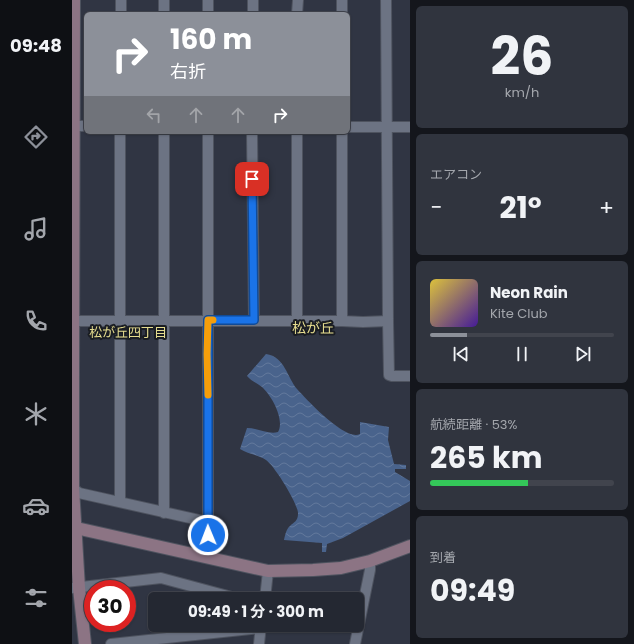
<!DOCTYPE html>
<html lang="ja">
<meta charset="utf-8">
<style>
body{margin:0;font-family:Poppins,"Noto Sans JP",sans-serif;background:#30343e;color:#f1f3f6;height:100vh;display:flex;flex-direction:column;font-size:15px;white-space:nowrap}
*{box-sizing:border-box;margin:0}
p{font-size:13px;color:#a3a6ac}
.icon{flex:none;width:22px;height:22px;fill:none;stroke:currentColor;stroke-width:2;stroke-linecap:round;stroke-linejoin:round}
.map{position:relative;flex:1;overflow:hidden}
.side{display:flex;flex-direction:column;gap:6px;padding:6px;background:#14161c;width:224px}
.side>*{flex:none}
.top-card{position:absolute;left:12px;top:12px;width:266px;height:122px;border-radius:6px;box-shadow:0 1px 3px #0004,0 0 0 1px #41444d;background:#8c9099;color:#fff;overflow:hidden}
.speed{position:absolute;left:12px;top:580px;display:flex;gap:8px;font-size:20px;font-weight:700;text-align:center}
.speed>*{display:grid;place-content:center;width:52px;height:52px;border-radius:50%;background:#242832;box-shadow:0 1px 3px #0004,0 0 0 1px #41444d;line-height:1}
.speed .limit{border:6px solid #d22;background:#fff;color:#111}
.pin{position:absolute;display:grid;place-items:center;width:34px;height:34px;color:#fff;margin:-17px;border-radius:8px;box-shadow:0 2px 6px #0006}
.me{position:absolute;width:44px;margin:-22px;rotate:359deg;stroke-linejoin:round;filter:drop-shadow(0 0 3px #0008)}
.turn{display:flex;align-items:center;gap:14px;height:84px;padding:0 20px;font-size:18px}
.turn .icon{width:52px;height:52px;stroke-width:2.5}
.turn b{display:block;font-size:28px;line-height:34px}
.lanes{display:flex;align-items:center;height:38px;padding:0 20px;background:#0003;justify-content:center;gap:20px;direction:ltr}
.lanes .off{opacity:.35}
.big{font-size:30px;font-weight:700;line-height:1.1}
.side .widget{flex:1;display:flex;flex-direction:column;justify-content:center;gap:6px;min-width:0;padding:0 14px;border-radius:6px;background:#30343e}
.side .dial{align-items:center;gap:0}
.dial b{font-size:52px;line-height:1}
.song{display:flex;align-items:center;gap:12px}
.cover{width:48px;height:48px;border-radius:6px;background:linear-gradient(135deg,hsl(50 70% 55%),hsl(260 70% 35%))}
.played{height:4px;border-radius:2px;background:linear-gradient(90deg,#8c9099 20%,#41444d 20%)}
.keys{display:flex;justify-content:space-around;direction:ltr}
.heat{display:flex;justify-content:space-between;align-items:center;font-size:22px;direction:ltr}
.charge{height:6px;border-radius:3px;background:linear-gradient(90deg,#34c759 53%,#41444d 0)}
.trip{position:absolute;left:76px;top:592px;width:216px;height:40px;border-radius:6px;background:#242832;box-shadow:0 1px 3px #0004,0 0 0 1px #41444d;font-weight:700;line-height:40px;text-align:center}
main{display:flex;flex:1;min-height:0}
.tabs{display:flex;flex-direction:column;width:72px;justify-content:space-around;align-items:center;background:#0e1014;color:#a3a6ac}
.tabs .icon{width:28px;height:28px}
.tabs .on{color:#8c9099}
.tabs b{font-size:18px;color:#f1f3f6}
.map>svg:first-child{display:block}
.water{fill:url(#water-waves)}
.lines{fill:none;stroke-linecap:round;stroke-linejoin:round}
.street-casing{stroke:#4e535f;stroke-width:12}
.secondary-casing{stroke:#4e535f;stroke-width:14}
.street{stroke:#6c7383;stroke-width:10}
.secondary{stroke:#8c7484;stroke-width:12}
.route-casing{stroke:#114b97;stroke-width:10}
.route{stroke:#1a73e8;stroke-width:7}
.slow{stroke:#f59e0b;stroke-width:7}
.labels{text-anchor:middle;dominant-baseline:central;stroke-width:4;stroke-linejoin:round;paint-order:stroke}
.neighbourhood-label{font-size:13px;fill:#e6dd8f;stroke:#1a1d23}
.quarter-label{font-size:14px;fill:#e6dd8f;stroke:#1a1d23}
</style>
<main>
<nav class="tabs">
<b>09:48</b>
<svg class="icon on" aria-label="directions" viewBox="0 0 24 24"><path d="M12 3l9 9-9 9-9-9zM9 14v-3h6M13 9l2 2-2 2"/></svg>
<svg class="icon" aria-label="music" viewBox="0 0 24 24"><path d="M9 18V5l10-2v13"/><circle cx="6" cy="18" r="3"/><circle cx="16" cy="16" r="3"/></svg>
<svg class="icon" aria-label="phone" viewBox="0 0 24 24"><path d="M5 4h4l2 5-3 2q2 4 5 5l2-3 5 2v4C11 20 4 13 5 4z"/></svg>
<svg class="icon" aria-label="climate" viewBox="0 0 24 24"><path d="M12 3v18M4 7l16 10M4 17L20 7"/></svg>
<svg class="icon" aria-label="car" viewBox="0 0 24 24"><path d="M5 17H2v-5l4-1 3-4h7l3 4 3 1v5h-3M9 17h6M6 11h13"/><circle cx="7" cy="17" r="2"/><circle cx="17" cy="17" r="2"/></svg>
<svg class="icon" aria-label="filters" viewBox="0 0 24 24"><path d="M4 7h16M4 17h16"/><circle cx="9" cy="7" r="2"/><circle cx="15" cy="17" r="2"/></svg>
</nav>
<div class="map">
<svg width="338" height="644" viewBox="0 0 338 644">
<defs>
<pattern id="water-waves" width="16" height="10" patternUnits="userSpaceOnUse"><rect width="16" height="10" fill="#49638c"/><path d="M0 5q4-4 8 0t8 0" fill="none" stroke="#63799c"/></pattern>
</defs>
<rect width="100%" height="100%" fill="#303543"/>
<path class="water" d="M194,354c19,3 21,23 31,35 10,11 49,53 63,45v-12l29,5 -1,13 6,24 12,1v4h-11v3l15,9v20l-67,37 -16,6 -1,8h-4v-9l-38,-3c1,-4 2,-11 6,-14 4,-4 8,-5 8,-12 1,-9 -24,-49 -32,-54 -8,-5 -18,-6 -26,-11l7,-21c11,0 22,7 31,4 7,-12 -6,-36 -16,-45 -5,-4 -11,-6 -15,-11z"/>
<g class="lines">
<g class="street-casing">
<path id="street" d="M92,0v14
M181,0v14
M314,0l2,321 1,54 3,1h18
M49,14v-14
M136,14v-14
M225,14l1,-14
M270,14v-14
M0,126h14
M276,127h62
M180,132l2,189
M270,132v189
M1,321h269l21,1 25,-1
M225,321v-189
M0,487l7,6 129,29
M48,501v-369
M92,513v-381
M136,557v-425
M0,588l89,-10 78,21
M193,599l3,-28
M39,644l149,-16
M187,644l2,-19
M283,644l15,-74v-9"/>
</g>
<g class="secondary-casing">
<path id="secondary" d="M2,0l-1,380v108l6,100 6,56
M0,527l196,44 45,-1 28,-2 29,-7 40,-15"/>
</g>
<use href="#street" class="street"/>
<use href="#secondary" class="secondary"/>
</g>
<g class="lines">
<g class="route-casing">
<path id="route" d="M136,535v-215h46l-2,-141"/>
</g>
<use href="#route" class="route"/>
<path class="slow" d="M136,395l-1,-41 1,-34h5"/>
</g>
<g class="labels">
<g class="neighbourhood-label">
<text x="56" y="332">松が丘四丁目</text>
</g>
<g class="quarter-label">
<text x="241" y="328">松が丘</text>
</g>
</g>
</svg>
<div class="speed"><div class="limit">30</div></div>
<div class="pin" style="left:180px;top:179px;background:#d93025"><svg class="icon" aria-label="arrive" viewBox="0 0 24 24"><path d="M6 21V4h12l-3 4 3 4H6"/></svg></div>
<svg class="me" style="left:136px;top:535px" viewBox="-20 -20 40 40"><circle r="17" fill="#1a73e8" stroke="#fff" stroke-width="3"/><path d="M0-11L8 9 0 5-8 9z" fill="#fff"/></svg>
<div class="trip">09:49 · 1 分 · 300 m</div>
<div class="top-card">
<div class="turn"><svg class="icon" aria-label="right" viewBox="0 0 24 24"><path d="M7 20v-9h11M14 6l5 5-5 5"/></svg><div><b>160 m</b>右折</div></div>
<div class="lanes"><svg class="icon off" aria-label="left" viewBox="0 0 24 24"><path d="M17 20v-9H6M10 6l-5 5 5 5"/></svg><svg class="icon off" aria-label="ahead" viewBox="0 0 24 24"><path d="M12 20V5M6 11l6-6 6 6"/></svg><svg class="icon off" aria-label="ahead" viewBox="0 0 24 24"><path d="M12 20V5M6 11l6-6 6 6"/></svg><svg class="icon" aria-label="right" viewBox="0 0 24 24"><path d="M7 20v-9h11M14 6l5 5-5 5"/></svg></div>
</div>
</div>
<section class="side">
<div class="widget dial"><b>26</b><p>km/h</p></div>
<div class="widget"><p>エアコン</p>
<div class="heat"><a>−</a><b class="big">21°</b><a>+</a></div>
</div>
<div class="widget">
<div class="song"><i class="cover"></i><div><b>Neon Rain</b><p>Kite Club</p></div></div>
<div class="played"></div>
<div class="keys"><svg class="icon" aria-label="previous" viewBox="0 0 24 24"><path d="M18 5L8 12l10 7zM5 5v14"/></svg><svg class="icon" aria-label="pause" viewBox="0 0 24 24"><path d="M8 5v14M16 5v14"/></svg><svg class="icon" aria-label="next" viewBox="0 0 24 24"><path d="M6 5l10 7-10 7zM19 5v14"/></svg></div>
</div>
<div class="widget"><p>航続距離 · 53%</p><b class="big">265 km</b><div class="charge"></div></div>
<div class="widget"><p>到着</p><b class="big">09:49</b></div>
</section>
</main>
